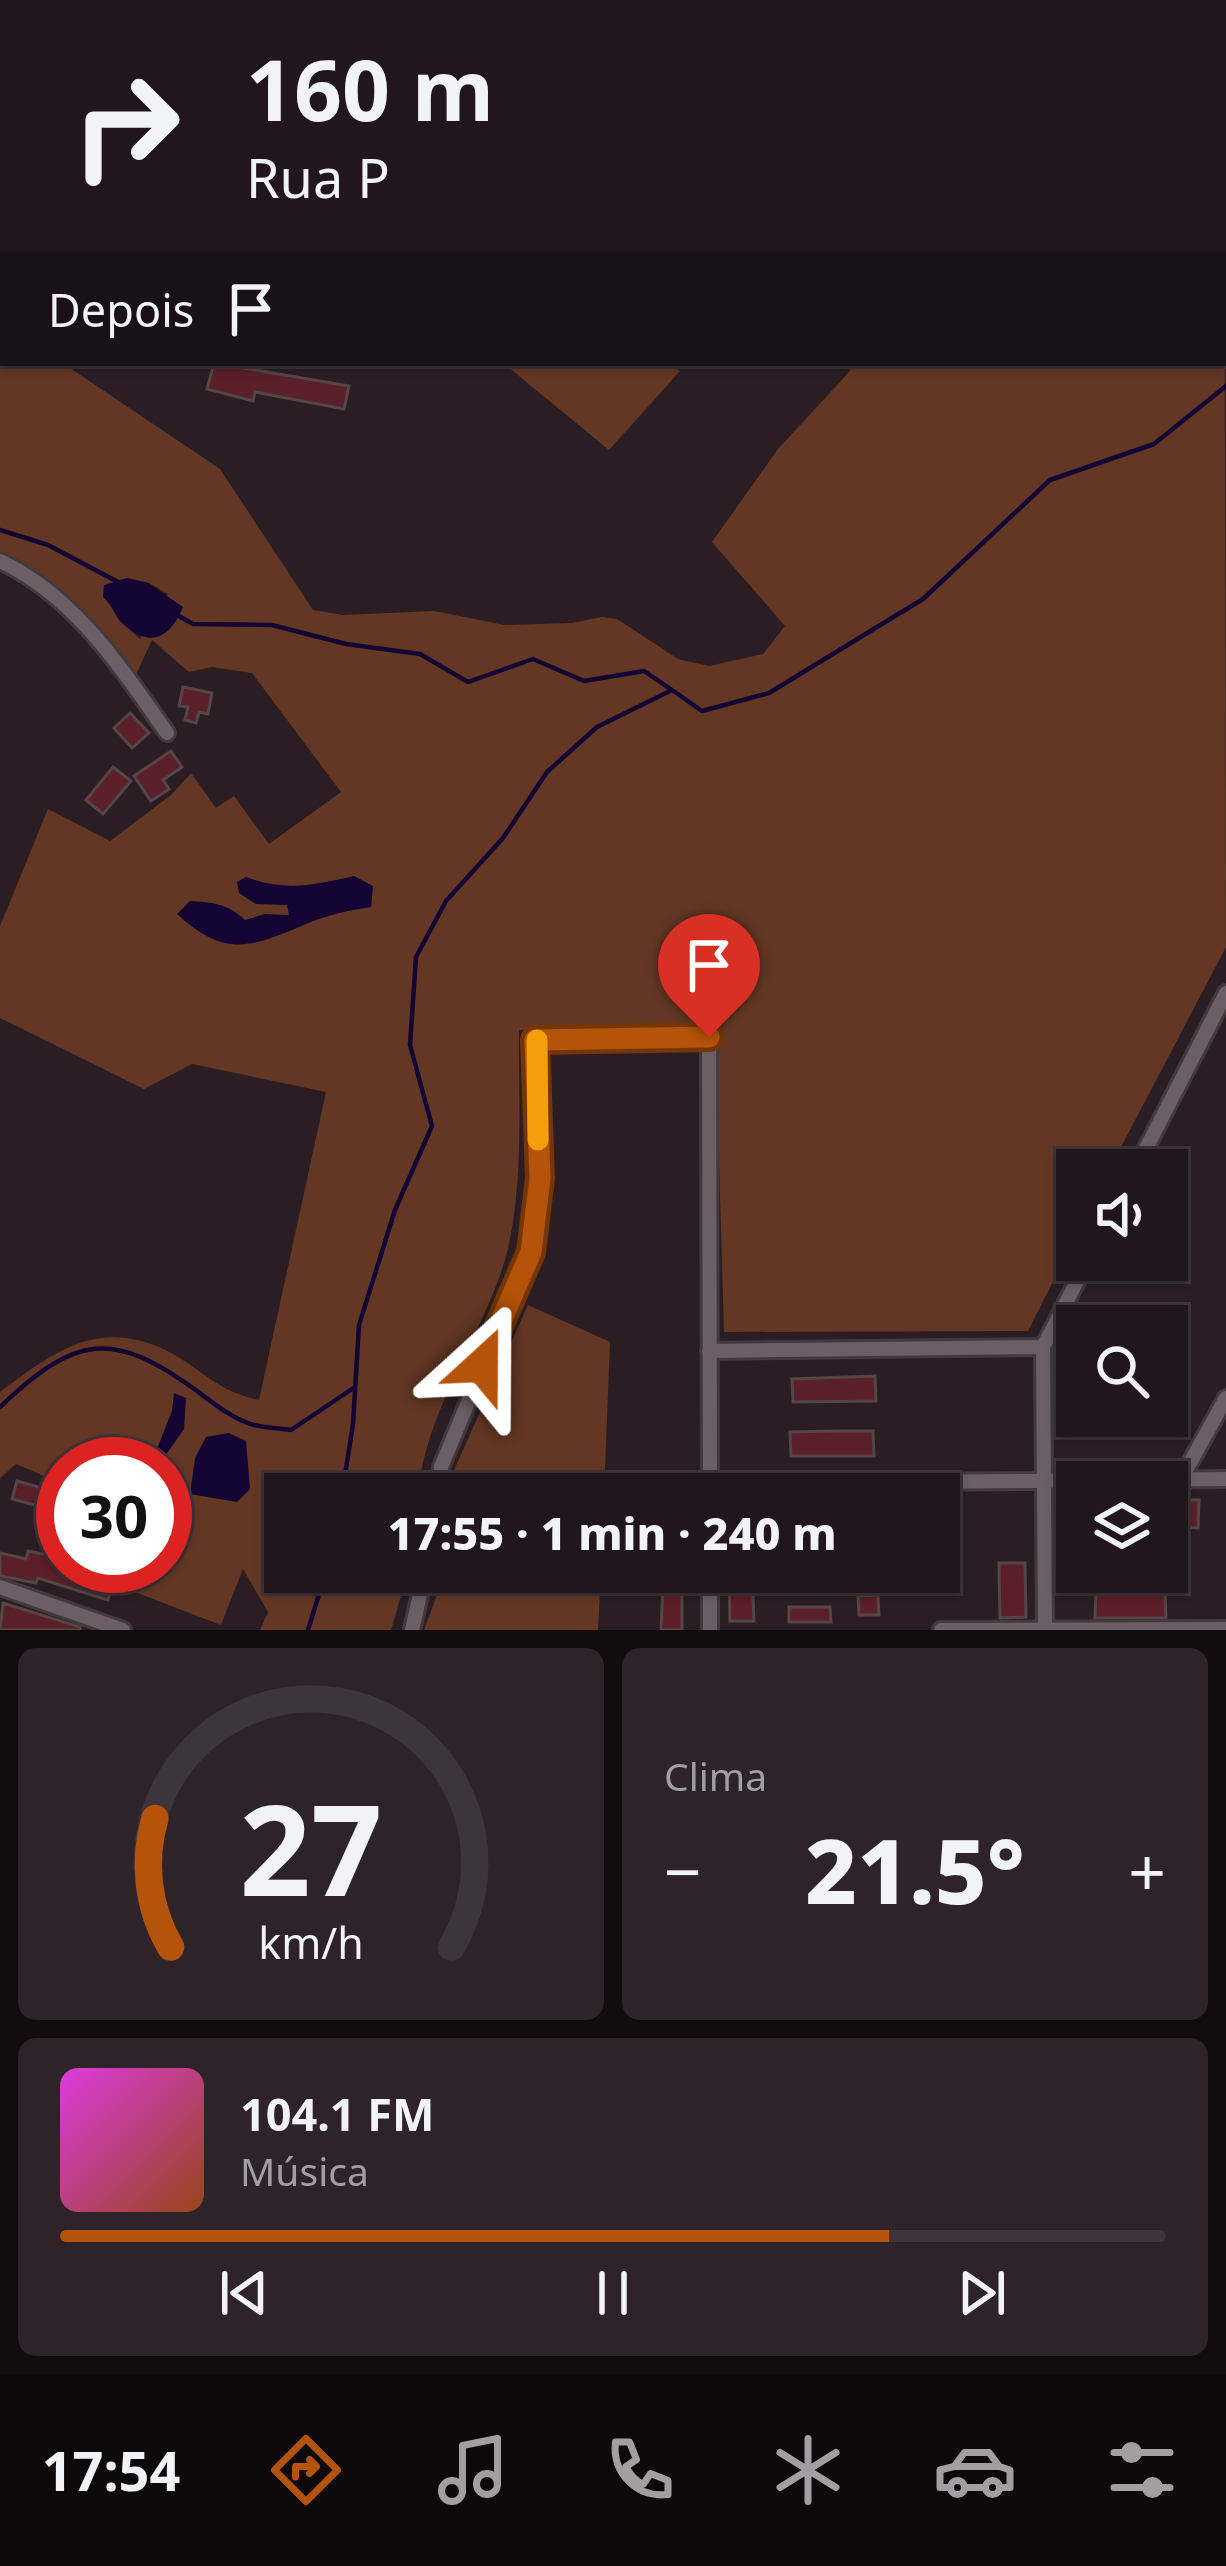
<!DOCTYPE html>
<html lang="pt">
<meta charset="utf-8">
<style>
body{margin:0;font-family:"Noto Sans",sans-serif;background:#2d2328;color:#f1f3f6;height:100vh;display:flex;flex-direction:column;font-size:45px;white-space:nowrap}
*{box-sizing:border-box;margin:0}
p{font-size:39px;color:#a29fa3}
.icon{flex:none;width:66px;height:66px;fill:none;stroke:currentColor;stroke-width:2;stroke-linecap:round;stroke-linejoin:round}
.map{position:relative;height:1630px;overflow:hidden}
.sheet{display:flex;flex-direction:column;gap:18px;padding:18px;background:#120c0f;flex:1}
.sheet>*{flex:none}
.guide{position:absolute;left:0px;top:0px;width:1227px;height:366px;box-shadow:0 3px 9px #0004,0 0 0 3px #3d353a;background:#20161b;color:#f1f3f6;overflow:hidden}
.buttons{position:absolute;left:1056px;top:1149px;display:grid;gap:24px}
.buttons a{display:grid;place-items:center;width:132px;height:132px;border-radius:0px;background:#20161b;box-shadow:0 3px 9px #0004,0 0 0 3px #3d353a;font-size:60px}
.speed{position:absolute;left:36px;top:1437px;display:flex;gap:24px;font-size:60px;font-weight:700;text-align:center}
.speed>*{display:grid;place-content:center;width:156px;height:156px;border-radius:50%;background:#20161b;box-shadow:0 3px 9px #0004,0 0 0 3px #3d353a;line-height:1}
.speed .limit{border:18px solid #d22;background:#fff;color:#111}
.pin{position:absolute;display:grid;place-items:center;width:102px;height:102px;color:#fff;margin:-123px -51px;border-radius:50% 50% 50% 0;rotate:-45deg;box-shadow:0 0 12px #0007}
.pin .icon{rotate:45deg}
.me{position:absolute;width:132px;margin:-66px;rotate:24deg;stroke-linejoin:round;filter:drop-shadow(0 0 9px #0008)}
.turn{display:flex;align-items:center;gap:42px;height:252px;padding:0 48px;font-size:54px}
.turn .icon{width:156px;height:156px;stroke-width:2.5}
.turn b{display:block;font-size:84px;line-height:102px}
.then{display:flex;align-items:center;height:114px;padding:0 48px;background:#0003;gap:24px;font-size:45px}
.big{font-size:90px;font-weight:800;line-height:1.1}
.sheet .tile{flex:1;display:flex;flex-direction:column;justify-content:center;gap:18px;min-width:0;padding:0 42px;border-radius:18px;background:#2d2328}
.sheet .dial{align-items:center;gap:0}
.dial svg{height:312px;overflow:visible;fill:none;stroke:#3d353a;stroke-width:7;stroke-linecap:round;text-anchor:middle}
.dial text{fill:#f1f3f6;stroke:none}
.song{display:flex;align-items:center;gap:36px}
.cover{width:144px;height:144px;border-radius:18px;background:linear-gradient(135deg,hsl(300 70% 55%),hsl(20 70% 35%))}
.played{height:12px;border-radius:6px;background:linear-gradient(90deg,#b45309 75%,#3d353a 75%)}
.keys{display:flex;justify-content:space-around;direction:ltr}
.heat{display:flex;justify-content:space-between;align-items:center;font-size:66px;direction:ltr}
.sheet .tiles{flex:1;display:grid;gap:18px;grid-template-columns:1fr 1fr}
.tile:last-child{grid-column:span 2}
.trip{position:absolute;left:264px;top:1473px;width:696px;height:120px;border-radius:0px;background:#20161b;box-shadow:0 3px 9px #0004,0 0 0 3px #3d353a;font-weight:800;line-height:120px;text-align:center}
.dock{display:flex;height:192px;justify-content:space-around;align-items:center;background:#0d090b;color:#a29fa3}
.dock .icon{width:84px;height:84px}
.dock .on{color:#b45309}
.dock b{font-size:54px;color:#f1f3f6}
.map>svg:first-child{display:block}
.green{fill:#643724;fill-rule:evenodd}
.water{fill:#130433}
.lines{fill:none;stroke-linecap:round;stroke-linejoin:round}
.stream{stroke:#130433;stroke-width:4.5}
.building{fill:#5a1f28;stroke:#544546;stroke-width:3}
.minor-casing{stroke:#433a3e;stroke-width:20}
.minor{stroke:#6c5e65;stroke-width:14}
.route-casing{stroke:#753606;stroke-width:30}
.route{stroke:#b45309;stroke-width:21}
.slow{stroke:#f59e0b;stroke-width:21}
</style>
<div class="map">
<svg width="1226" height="1630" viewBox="0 0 1226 1630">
<rect width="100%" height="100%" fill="#2a1e24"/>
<path class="green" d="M106,0h928l3,3h-927z
M1224,24l2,923 -117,223h-32v64l-49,97 -304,1 -9,-308 -196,6c-1,77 7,176 -20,248 -26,71 -74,139 -81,216h-133v78h123l-17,58h-131l8,-18 -25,-43 -22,56 -94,-36 9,-23h29v-102h-102v20l-47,-20 -16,14v-86c51,-38 95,-73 161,-44 38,17 53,43 98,52l67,-308 -134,-28 -48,25 -144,-71v-92l48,-117 62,32 61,-46 20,-22 25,35 18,-12 35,48 72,-52 -89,-119 -40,-6 -23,5 -37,-32 -20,43 -64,-77 -68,-45v-200l70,7 150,101 93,141 30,5 91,-4 70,14 68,-2 30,-6 15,2 61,40 31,7 54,-12 22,-28 -73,-84 66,-93 72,-78 1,-8h373zM127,578l22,5 19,11 -28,45 -21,-19 -5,-13z
M503,363h167l10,8 -71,79z
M528,1305l82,37 -6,152h-153l3,-24z
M441,1572h160l-3,58h-174l14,-38z"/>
<path class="water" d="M127,578l21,5 35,24c-14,34 -35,41 -62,15 -7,-8 -9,-17 -18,-25l1,-12z
M354,876l19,10 -2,21c-21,3 -44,8 -65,17 -55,23 -80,35 -129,-10l13,-13c22,1 39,3 55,19l20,-6 24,1 -2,-10 -31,-1 -17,-11 -2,-11 9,-5c38,15 69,8 108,-1z
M174,1393l12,5 -2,31 -19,27 5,21 -5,22v-35h-14l21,-53z
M229,1433l17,8 4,48 -13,13 -47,-8 5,-36 11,-21z"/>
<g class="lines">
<path class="stream" d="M1224,87l2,-2
M1224,133l2,52
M0,530l48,15 72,38
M177,615l16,9 79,1 74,19 74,10 48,28 65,-23 51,22 60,-10 28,19
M0,1407c76,-72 112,-78 197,-16 16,12 37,29 57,34 12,3 25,3 37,5l64,-43
M342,1494l11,-70 6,-99 36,-115 37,-84 -22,-81 6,-88 30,-56 57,-63 44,-66 50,-45 75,-37 30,21 67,-18 154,-94 127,-119 104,-36 72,-58
M308,1630l18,-58"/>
</g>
<path class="building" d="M214,363l135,23 -5,23 -89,-17 -2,9 -46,-12z
M183,687l29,6 -4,21 -9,-2 -3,11 -11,-3 3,-13 -9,-1z
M130,713l19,20 -17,15 -18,-20z
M171,751l11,16 -19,13 6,9 -18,12 -17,-25z
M113,767l18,14 -28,33 -17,-14z
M875,1376l1,25 -83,1 -1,-23z
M834,1431h39l1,25h-83l-1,-24z
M633,1475l47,1v18h-47z
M17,1481l40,11 -5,18 -40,-11z
M1181,1500h18l-1,28 -18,-1z
M52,1518l11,2 -7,47 31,7 1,-8h28l-8,34 -70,-22 -2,5 -36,-7v-23l26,6 2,-8 15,3z
M999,1563h26l1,54 -26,1z
M729,1572h23l2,49h-24z
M663,1583h19v47h-21z
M1096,1589l69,1 1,28h-71z
M878,1595l1,20h-20l-1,-19z
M3,1603l77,24v3h-80z
M789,1607h41l1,15h-42z"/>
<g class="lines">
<g class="minor-casing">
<path id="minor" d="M106,0l4,3
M0,561c75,35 121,107 167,172
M1135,1170l91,-177
M1043,1347l2,283
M709,1351l334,-4 45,-87
M1181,1479l45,-81
M710,1484l516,-5
M438,1494l3,-27 90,-215 9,-74 -5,-138 174,-3 1,457
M710,1572v58
M0,1587l123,43
M412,1630l13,-58
M941,1630l285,-1"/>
</g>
<use href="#minor" class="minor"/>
</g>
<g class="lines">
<g class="route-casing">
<path id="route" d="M482,1365l49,-113 9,-74 -5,-138 174,-3"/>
</g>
<use href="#route" class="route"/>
<path class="slow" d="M537,1040l1,100"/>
</g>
</svg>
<div class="buttons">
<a><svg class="icon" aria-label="sound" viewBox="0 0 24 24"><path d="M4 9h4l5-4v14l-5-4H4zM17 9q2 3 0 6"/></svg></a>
<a><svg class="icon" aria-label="search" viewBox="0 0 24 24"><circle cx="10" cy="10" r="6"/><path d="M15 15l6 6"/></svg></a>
<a><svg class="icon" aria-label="layers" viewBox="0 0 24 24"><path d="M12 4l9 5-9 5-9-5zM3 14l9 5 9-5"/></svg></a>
</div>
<div class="speed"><div class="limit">30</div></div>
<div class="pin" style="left:709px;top:1037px;background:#d93025"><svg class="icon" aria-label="arrive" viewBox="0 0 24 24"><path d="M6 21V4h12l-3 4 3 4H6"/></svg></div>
<svg class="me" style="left:482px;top:1365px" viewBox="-20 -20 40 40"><path d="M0-17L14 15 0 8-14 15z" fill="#b45309" stroke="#fff" stroke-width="4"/></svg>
<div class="trip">17:55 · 1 min · 240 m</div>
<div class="guide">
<div class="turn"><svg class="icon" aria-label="right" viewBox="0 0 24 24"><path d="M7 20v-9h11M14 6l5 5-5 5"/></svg><div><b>160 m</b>Rua P</div></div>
<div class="then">Depois<svg class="icon" aria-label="arrive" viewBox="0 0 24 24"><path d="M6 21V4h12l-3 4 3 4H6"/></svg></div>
</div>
</div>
<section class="sheet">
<div class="tiles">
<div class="tile dial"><svg viewBox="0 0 100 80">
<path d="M14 69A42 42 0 1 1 86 69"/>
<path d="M14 69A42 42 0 0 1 10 36" stroke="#b45309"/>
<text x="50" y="56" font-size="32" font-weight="700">27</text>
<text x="50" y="72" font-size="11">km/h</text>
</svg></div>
<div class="tile"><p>Clima</p>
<div class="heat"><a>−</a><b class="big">21.5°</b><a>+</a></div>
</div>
<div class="tile">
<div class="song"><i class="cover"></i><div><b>104.1 FM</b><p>Música</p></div></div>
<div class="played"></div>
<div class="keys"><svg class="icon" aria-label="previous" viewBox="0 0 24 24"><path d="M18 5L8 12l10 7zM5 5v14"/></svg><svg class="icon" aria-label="pause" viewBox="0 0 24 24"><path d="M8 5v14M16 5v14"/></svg><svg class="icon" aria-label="next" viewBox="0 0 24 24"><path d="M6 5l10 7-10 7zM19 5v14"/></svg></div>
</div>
</div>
</section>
<nav class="dock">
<b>17:54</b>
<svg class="icon on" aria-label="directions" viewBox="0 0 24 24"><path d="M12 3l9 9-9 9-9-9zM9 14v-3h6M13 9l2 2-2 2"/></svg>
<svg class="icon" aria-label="music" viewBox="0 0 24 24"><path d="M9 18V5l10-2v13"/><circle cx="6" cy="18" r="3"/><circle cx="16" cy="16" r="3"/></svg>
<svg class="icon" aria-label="phone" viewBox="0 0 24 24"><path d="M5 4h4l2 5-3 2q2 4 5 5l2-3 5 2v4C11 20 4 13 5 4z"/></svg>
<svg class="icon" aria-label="climate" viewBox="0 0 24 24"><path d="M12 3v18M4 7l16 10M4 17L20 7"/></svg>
<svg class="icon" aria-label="car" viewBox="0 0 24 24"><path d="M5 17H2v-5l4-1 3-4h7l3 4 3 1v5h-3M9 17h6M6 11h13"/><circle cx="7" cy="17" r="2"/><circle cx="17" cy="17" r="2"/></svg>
<svg class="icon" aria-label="filters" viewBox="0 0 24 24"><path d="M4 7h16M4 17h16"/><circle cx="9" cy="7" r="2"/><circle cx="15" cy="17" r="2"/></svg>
</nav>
